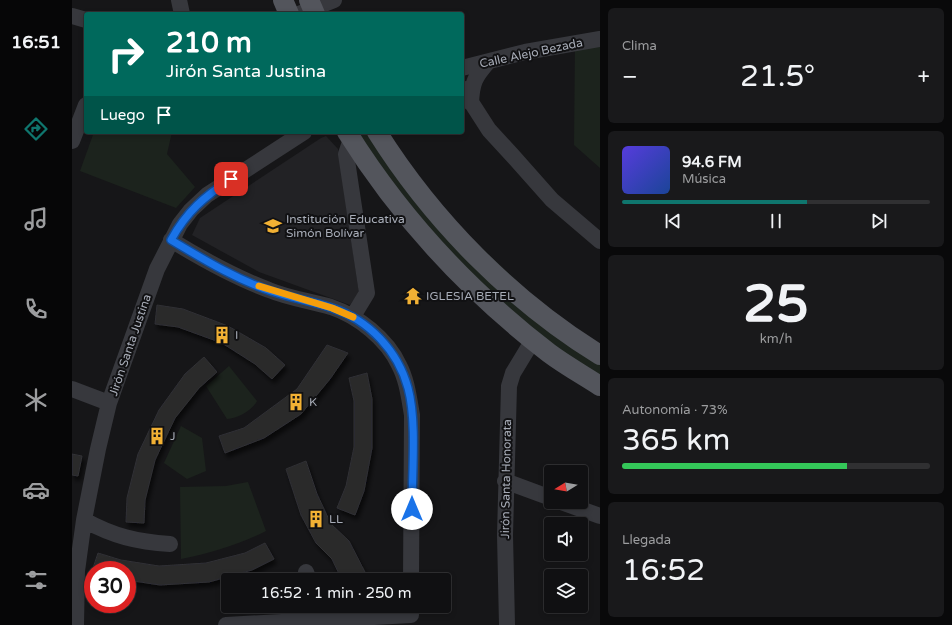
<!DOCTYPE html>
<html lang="es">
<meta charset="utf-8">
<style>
body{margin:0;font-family:"Varela Round",sans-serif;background:#19191b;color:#f1f3f6;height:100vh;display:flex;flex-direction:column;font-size:15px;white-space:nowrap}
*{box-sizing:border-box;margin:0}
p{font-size:13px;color:#9c9d9f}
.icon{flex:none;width:22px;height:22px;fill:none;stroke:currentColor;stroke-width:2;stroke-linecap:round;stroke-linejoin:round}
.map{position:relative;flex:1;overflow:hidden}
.drawer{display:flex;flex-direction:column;gap:8px;padding:8px;background:#09090a;width:352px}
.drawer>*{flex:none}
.hud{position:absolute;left:12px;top:12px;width:380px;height:122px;border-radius:4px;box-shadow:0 2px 6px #0003,0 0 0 1px #303032;background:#00695c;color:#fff;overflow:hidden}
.needle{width:26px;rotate:259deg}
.controls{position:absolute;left:472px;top:465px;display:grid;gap:8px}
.controls a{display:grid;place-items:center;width:44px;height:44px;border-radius:4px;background:#101012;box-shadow:0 2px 6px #0003,0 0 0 1px #303032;font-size:20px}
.speed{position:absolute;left:12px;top:561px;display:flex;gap:8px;font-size:20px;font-weight:700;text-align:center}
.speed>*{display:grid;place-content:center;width:52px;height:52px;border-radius:50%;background:#101012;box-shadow:0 2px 6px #0003,0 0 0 1px #303032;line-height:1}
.speed .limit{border:6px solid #d22;background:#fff;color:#111}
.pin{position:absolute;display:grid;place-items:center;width:34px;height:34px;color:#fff;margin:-17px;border-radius:8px;box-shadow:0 2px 6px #0006}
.me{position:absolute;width:44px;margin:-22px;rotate:0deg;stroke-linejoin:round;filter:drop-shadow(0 0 3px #0008)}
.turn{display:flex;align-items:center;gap:14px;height:84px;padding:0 16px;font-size:18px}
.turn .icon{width:52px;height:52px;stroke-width:2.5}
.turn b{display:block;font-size:28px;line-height:34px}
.then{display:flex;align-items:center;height:38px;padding:0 16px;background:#0003;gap:8px;font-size:15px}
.big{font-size:30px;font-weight:600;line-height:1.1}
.drawer .widget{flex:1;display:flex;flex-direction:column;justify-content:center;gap:6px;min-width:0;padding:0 14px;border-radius:6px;background:#19191b}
.drawer .dial{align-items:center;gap:0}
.dial b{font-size:52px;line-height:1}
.song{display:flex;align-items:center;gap:12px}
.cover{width:48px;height:48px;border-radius:6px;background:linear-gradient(135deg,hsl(250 70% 55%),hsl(220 70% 35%))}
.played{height:4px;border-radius:2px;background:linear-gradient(90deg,#0f766e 60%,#303032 60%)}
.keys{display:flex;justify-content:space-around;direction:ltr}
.heat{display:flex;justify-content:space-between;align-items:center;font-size:22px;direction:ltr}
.charge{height:6px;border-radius:3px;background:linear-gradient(90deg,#34c759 73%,#303032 0)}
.trip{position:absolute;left:149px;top:573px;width:230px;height:40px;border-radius:4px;background:#101012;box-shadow:0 2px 6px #0003,0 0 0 1px #303032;font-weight:600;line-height:40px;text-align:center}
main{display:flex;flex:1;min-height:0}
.dock{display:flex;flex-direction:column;width:72px;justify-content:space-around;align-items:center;background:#060607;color:#9c9d9f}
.dock .icon{width:28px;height:28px}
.dock .active{color:#0f766e}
.dock b{font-size:18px;color:#f1f3f6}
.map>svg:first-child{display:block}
.built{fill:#222225}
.green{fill:#1c231d}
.building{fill:#29292c;stroke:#303034;filter:url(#shadow)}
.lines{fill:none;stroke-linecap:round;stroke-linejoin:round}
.minor{stroke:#37383d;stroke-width:16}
.major{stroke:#53555c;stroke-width:20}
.route-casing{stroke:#114b97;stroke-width:10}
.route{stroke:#1a73e8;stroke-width:7}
.slow{stroke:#f59e0b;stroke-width:7}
.labels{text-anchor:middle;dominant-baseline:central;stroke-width:4;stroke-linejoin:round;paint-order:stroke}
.street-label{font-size:12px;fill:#a8adb8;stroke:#111113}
.poi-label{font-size:12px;fill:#a8adb8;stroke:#111113;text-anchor:start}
</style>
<main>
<nav class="dock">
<b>16:51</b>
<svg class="icon active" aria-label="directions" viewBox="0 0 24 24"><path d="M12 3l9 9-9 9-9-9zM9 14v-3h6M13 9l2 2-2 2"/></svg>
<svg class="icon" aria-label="music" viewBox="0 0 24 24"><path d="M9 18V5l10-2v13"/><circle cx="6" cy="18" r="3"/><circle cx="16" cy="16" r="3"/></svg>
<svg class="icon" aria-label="phone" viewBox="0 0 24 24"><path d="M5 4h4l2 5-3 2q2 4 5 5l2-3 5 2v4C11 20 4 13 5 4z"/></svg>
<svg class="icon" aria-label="climate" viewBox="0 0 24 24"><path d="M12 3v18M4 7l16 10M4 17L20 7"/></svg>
<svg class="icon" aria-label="car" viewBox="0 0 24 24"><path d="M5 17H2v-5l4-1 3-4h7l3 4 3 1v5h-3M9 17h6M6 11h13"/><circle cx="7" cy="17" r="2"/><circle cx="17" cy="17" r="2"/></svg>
<svg class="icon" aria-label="filters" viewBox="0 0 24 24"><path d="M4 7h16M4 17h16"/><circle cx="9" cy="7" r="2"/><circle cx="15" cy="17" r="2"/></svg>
</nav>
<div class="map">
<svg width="528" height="625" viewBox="0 0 528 625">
<defs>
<filter id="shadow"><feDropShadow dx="2.5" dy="4.5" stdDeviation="2" flood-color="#0009"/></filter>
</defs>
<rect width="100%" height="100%" fill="#161618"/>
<path class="built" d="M254,136l12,13 21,144 -9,12 -91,-33 -67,-37 8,-17 121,-80z"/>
<path class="green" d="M528,39v129l-26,-23 1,-103z
M22,132h78l-5,22 28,33 -19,21 -96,-37z
M282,132h18l29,40 199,187v21l-40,-26 -120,-106z
M157,366l28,35c-4,9 -20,18 -30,18l-21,-33z
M109,426l21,12 4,33 -19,8 -23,-16z
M176,482l18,49c-28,14 -55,22 -85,28l-1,-72 46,-1z"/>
<path class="building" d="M85,305l26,4 45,17 38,22 19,17 -13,14 -17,-15 -33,-21 -44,-16 -23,-3z
M255,345l21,8 -18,26 -29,35 -37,24 -39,15 -6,-17 25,-8 53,-39z
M132,357l13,15 -18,16 -24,30 -20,42 -10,40 -1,23 -18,-1 1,-24 11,-44 21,-44 26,-36z
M295,373l5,26v49l-8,43 -9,24 -18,-7 9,-22 8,-39v-46l-5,-23z
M0,454l10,2 -4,20 -6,-1z
M234,461l11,33 14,30 18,17 20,39h-27l-10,-21 -16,-16 -15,-28 -15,-46z
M193,543l9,16 -22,11 -43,12 -49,3 -33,-5v-10l-35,1 6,-18 23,7 38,6 47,-3 39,-10z"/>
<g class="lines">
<path class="minor" d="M107,0l3,14
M227,14l35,-14
M0,16l14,4
M390,68l63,-16 75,-13
M390,88l27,42 23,25 40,45 48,41
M399,103c1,-21 4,-26 17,-41
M279,139l-5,15 21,139 -14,23
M0,141l14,-36
M99,240c31,19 63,37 98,50 19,8 41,11 62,17 27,9 56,32 68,58 8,15 10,33 13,50l-1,165
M0,389l37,14
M433,481l46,17
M489,502l39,14
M12,520c29,16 53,22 86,24
M234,572l3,8
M246,606l4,14
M4,625l1,-54 7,-51 14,-71 11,-46 48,-134 23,-45 11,-14 16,-15 97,-63
M154,625l185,-10
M435,625l-2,-90 4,-149 4,-13 20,-33"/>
<path class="major" d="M211,0l6,14
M237,0l6,14
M275,132c53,85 123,160 202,221 16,12 34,22 51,33
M305,132c56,89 134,168 223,223"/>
</g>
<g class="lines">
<g class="route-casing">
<path id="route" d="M159,179c-27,18 -44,32 -60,61 32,19 64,39 100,51 20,7 41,10 61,17 37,12 66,43 76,80 9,33 4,86 4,121"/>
</g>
<use href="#route" class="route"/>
<path class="slow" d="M187,286l73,22 21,9"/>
</g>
<defs>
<g id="school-bare" transform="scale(1.38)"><path d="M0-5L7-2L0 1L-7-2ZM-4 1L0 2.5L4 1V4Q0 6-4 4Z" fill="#f2b134" stroke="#111113" stroke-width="2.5" paint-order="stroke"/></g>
<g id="temple-bare" transform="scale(1.38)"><path d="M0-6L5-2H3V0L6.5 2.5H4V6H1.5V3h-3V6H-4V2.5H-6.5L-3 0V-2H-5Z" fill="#f2b134" stroke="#111113" stroke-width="2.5" paint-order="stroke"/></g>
<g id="building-bare" transform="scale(1.38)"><path d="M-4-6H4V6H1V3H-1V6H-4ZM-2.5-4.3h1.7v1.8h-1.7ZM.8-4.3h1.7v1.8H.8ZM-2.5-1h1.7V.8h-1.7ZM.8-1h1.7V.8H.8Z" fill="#f2b134" stroke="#111113" stroke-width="2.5" paint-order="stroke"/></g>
</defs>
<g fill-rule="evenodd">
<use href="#school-bare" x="201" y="226"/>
<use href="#temple-bare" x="341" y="296"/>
<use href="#building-bare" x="150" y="335"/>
<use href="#building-bare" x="224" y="402"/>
<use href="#building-bare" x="85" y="436"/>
<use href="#building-bare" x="244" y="519"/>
</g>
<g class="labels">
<g class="street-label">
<text transform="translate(459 53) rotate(-12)">Calle Alejo Bezada</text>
<text transform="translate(58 345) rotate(-71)">Jirón Santa Justina</text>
<text transform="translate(434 479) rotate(-89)">Jirón Santa Honorata</text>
</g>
<g class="poi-label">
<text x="214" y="219">Institución Educativa<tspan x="214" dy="14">Simón Bolívar</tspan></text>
<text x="354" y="296">IGLESIA BETEL</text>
<text x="163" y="335">I</text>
<text x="237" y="402">K</text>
<text x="98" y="436">J</text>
<text x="257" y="519">LL</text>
</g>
</g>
</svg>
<div class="controls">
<a><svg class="needle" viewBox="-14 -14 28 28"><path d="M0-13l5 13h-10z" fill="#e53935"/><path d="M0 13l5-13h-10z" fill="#9c9d9f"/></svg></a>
<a><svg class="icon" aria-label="sound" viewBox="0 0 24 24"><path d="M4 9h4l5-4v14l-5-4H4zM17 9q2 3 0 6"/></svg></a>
<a><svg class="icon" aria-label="layers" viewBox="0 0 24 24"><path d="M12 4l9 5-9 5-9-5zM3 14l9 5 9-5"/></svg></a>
</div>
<div class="speed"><div class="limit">30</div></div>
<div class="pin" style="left:159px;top:179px;background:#d93025"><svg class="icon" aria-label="arrive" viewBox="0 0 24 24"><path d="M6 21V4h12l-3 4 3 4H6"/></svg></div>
<svg class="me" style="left:340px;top:509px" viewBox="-20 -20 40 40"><circle r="19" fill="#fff"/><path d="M0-13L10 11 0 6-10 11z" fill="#1a73e8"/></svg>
<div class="trip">16:52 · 1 min · 250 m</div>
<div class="hud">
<div class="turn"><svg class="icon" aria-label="right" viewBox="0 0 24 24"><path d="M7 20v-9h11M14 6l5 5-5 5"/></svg><div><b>210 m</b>Jirón Santa Justina</div></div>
<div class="then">Luego<svg class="icon" aria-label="arrive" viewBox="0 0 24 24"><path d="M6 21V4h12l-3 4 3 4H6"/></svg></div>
</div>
</div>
<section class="drawer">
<div class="widget"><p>Clima</p>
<div class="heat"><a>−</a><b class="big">21.5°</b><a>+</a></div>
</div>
<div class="widget">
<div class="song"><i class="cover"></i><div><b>94.6 FM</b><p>Música</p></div></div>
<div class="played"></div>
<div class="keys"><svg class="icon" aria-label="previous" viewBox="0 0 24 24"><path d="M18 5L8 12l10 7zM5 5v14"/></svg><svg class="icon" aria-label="pause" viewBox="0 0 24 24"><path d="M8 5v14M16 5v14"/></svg><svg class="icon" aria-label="next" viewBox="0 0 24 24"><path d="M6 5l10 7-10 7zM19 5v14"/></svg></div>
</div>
<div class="widget dial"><b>25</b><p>km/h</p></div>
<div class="widget"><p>Autonomía · 73%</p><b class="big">365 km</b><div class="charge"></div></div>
<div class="widget"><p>Llegada</p><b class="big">16:52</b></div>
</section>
</main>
